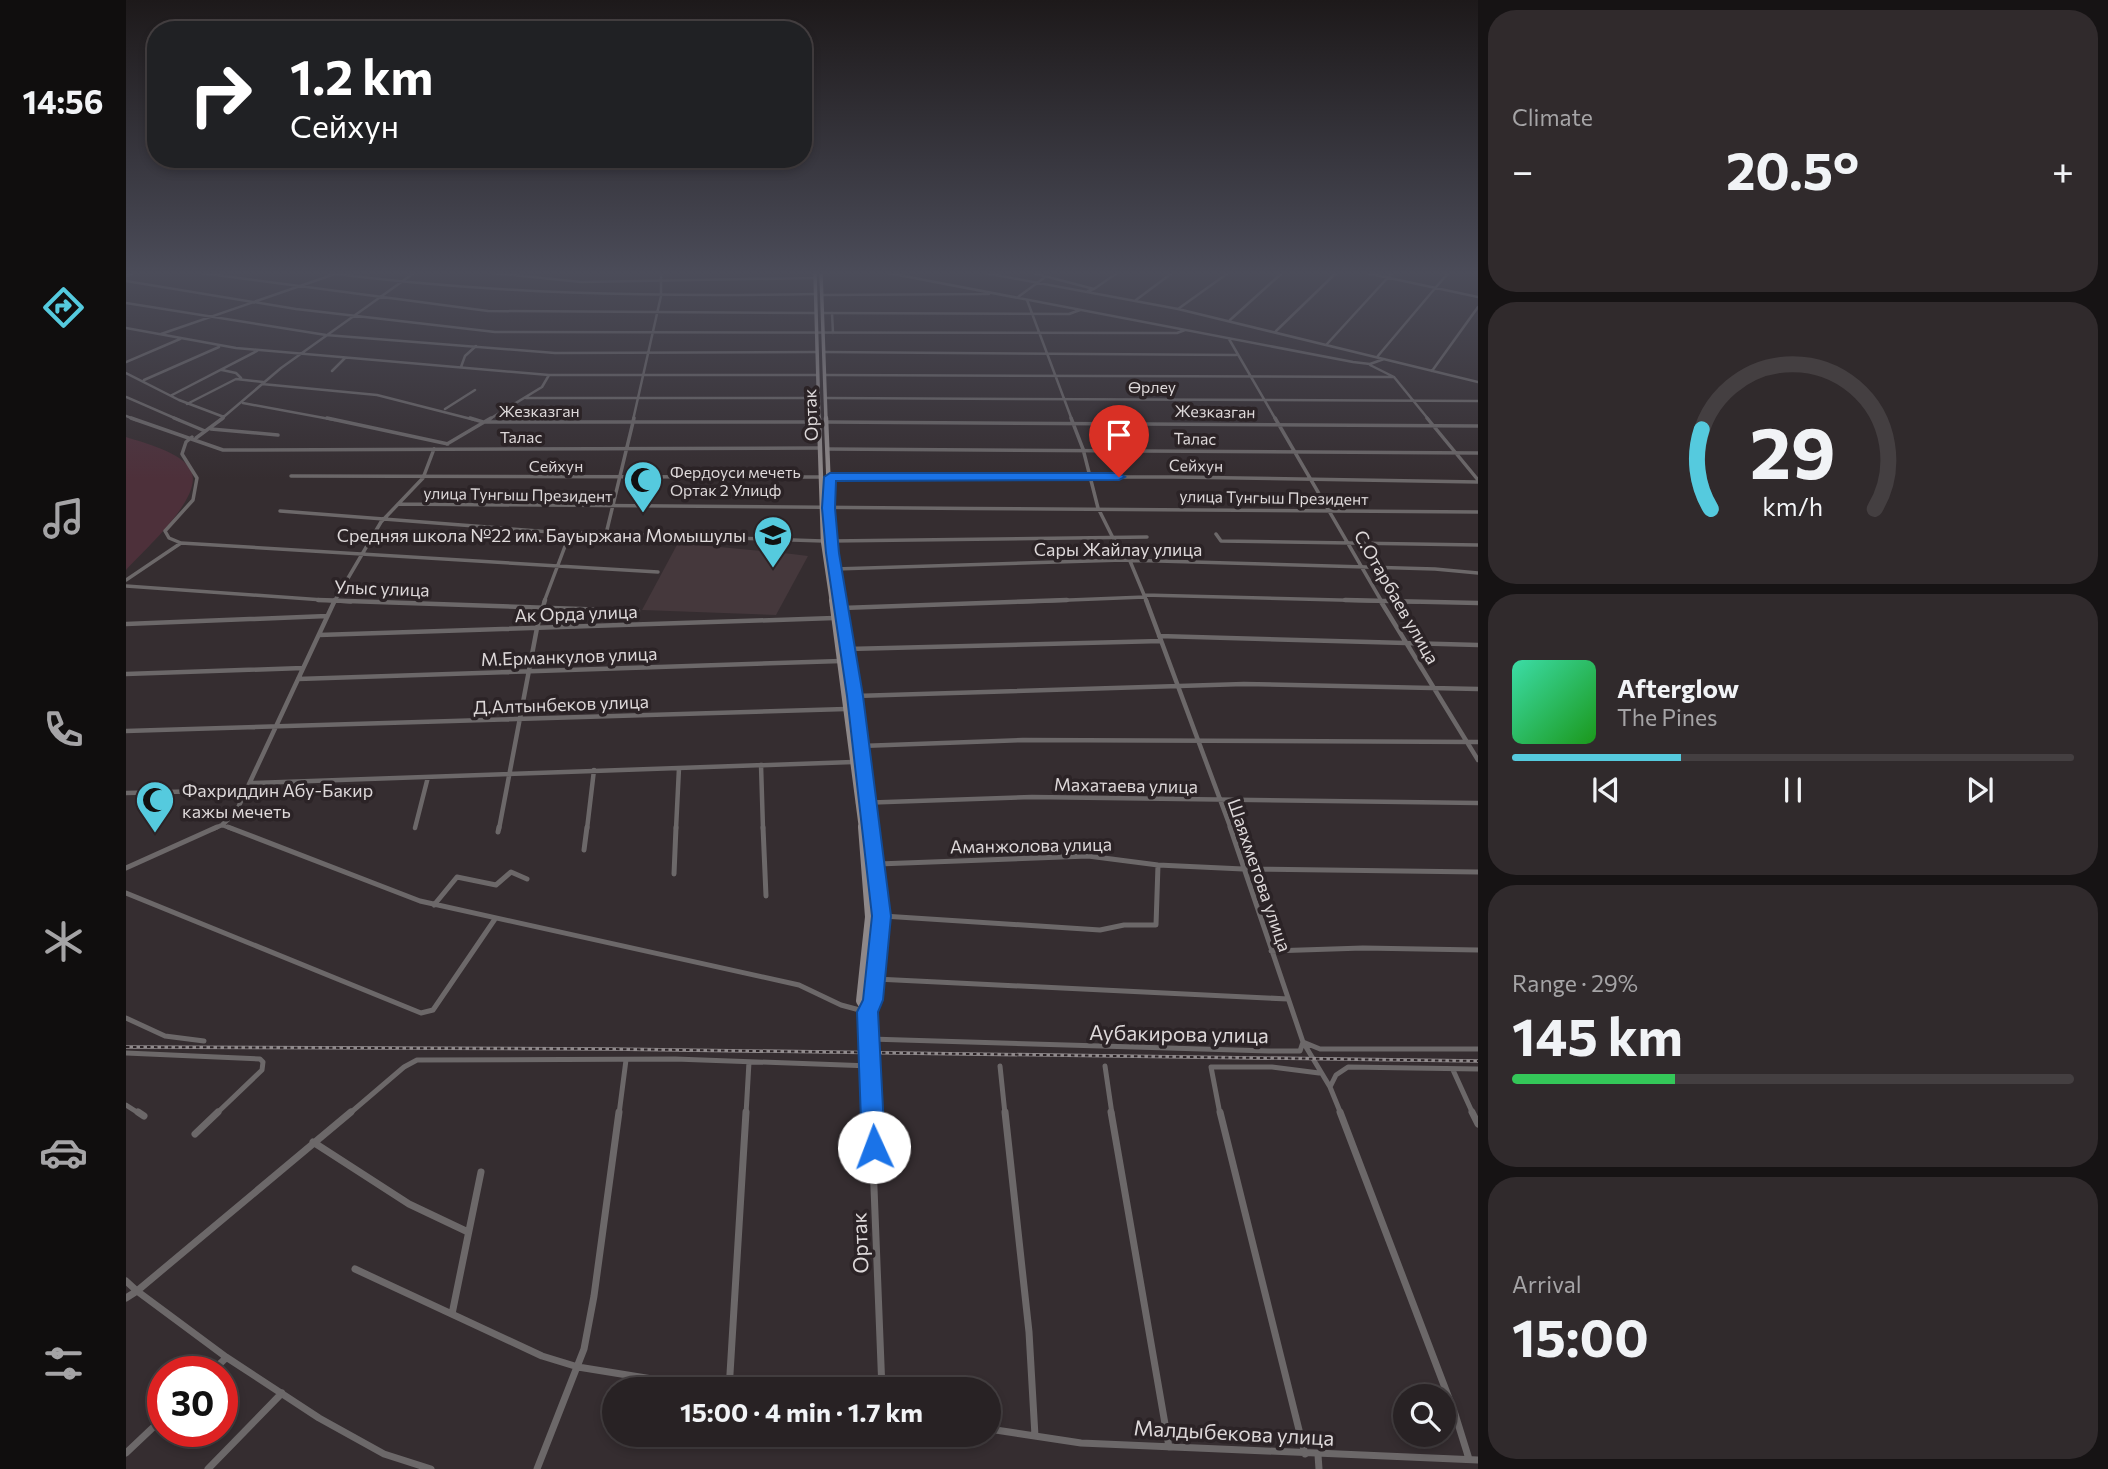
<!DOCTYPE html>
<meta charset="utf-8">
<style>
body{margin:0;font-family:Commissioner,sans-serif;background:#302a2c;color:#f1f3f6;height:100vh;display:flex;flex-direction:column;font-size:26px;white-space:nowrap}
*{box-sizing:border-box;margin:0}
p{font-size:23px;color:#a5a4a6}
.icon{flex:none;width:38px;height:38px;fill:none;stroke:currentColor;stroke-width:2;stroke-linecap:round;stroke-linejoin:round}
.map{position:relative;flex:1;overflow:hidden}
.sheet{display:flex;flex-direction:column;gap:10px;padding:10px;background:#161314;width:630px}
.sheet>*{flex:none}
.top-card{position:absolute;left:21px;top:21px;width:665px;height:147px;border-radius:28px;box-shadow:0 4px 10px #0003,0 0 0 2px #443f41;background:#202124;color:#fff;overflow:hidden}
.tools{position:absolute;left:1267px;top:1384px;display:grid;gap:14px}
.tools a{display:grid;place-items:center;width:63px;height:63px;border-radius:50%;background:#282224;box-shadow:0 4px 10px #0003,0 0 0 2px #443f41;font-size:35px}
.speed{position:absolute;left:21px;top:1356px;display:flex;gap:14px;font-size:35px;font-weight:700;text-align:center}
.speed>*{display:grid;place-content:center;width:91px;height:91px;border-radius:50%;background:#282224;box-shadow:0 4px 10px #0003,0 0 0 2px #443f41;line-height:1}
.speed .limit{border:10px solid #d22;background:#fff;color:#111}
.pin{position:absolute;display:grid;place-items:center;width:60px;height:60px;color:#fff;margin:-72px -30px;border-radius:50% 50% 50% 0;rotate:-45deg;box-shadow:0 0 7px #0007}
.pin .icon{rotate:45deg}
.me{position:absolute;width:77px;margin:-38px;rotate:358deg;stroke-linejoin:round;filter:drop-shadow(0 0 5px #0008)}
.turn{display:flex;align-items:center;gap:24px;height:147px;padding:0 28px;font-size:32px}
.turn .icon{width:91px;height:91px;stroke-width:2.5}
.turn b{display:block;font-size:49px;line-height:60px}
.big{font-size:52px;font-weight:700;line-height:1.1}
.sheet .widget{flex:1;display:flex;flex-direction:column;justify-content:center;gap:10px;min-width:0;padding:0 24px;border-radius:28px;background:#302a2c}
.sheet .dial{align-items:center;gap:0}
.dial svg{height:182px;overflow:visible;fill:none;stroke:#443f41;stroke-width:7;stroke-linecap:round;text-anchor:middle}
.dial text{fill:#f1f3f6;stroke:none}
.song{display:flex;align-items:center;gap:21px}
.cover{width:84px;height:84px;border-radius:10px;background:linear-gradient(135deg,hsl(160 70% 55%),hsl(120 70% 35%))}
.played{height:7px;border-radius:4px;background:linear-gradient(90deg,#55cade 30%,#443f41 30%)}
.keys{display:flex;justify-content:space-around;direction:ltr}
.heat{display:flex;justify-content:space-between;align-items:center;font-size:38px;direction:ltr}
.charge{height:10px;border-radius:5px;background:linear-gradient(90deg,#34c759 29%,#443f41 0)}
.trip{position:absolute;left:476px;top:1377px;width:399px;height:70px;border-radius:35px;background:#282224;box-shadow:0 4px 10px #0003,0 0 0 2px #443f41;font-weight:700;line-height:70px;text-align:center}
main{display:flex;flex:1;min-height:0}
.dock{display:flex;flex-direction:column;width:126px;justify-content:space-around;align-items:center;background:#100e0e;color:#a5a4a6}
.dock .icon{width:49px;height:49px}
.dock .current{color:#55cade}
.dock b{font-size:32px;color:#f1f3f6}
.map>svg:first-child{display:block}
.built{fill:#45383c}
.green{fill:#4d303a}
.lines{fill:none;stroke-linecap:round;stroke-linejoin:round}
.street-far4{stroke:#6c6869;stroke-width:2.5}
.street-far3{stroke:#6c6869;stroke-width:3.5}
.street-far2{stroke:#6c6869;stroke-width:4.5}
.street-far1{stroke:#6c6869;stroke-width:5}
.street{stroke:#6c6869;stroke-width:7}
.secondary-far3{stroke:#8e8889;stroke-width:3.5}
.secondary-far2{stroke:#8e8889;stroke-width:4.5}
.secondary-far1{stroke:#8e8889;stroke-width:6}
.secondary{stroke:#8e8889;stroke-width:8}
.rail-casing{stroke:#908a8c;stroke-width:3.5}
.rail{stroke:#2b2326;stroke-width:2;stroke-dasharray:3.5;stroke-linecap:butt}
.route{fill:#1a73e8;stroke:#114b97;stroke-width:2}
.labels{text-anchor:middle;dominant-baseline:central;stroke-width:7;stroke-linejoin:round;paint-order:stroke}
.far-street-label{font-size:16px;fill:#ddd8d9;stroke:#2b2326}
.far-poi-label{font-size:16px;fill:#ddd8d9;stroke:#2b2326;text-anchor:start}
.street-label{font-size:18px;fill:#ddd8d9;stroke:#2b2326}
.poi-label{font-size:18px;fill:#ddd8d9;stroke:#2b2326;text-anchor:end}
.near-street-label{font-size:21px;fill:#ddd8d9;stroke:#2b2326}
</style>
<main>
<nav class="dock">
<b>14:56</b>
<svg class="icon current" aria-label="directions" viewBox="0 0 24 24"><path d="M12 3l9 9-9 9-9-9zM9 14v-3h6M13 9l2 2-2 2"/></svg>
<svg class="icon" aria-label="music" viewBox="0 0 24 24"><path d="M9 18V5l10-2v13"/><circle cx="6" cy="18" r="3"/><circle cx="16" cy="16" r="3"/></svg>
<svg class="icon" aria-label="phone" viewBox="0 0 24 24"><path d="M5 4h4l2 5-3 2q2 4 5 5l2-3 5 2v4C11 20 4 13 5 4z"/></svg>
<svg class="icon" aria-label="climate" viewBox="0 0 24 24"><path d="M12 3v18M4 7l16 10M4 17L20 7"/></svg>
<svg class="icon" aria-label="car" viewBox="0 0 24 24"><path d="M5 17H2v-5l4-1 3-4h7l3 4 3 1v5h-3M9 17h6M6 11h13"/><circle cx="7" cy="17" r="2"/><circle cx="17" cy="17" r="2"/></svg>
<svg class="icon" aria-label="filters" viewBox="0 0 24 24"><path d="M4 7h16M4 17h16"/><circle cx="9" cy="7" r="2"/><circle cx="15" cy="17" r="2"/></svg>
</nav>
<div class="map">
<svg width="1352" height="1469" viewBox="0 0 1352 1469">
<rect width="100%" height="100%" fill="#352d30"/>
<path class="built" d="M552,543l114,11 16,2 -32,59 -134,-5z"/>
<path class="green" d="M0,437c18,6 60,16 66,36 9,27 -49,78 -66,97z"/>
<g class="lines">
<path class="street-far4" d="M75,273l287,38 328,2
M202,273c162,21 324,24 488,21
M366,273l89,9 234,-4
M762,273l465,89 17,2 14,-5
M859,273l193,36 50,-36
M907,273l61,16 -6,2
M1240,273l112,24
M0,276l7,-3
M0,281l170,28 199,23 682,1 8,-3
M968,289l23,-16
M696,295l167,-1
M892,297l26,-19
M901,300l45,120
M1010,300l36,-27
M0,303l200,32 229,18 262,-1
M1052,309l300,73
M697,313l246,1 11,-4
M706,313l1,20
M1104,320l52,-47
M0,328l110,20 313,27h269
M1150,331l60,-58
M35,334l171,-59
M1103,339l47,81
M1201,344l65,-71
M698,352l412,3
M1251,357l71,-84
M0,362l54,-23
M1244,365l24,12 35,43
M335,367l4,-11 11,-10
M96,370l14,3 5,5
M206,371l13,-13
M1306,371l46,-64
M0,373l53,27 45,17
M699,375l569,2
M18,380l75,-33
M136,384l115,11 98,25
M46,395l85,-44
M0,397l53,23
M400,398h292
M699,398l653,3
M117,403l92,17
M61,404l49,-25 27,3
M319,409l30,-19
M0,416l10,4
M94,420l61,-52 133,-95
M362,420l54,-33 7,-12
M507,420l28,-124v-23"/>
<path class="street-far3" d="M5,418l92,32 597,-2
M48,418l31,13
M201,418l121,26
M344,418l13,4h336
M945,418l12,31 15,59 15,30 17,23 17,41
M1149,418l107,184
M1301,418l51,62
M700,422l652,4
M85,429l67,6
M70,438l27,-20
M321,444l44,-26
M701,449l651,4
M165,476l529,1
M704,477h343l305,5
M272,504c360,6 720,3 1080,8
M154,511l271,21 272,9
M480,534l28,-116
M1090,534l5,7 257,4
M705,541l316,-4
M55,543l477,29
M709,569l288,-9 312,9 43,4
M0,580l55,-37 -12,-5 -4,-7 28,-31 4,-22 -15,-24 4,-12 6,-5
M0,586l225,16
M1018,595l274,7
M208,602l47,-80 42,-44 11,-29
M418,602l26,-69
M893,602l126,-5"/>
<path class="street-far2" d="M192,600l320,11
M1020,600l85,229
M1219,600l133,3
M1254,600l98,160
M716,608l225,-8
M0,624l201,-8
M193,635l515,-17
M1033,636l319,9
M722,649l313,-8
M0,674l177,-6
M172,679l543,-18
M729,696l389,-12 234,5
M0,731l720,-22
M735,746l162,-6 455,2
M635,765l2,64
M125,783l602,-21
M0,793l121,-3
M732,803l174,-6 446,6
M96,825l11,4
M289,828l13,-51
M87,829l9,-4 14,-13 99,-212
M373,829l38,-201 8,-28
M461,829l7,-59
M550,829l3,-61"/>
<path class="street-far1" d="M102,827l192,74 379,84 42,20 26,7 4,102
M637,827l3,69
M1104,827l73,215 27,45 11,27
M372,832l1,-5
M458,850l3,-23
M752,864l210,-8 70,9 85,4 235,3
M0,868l91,-41
M548,874l2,-47
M0,893l295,120 12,-3 62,-91
M308,905l23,-28 39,8 15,-13 16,7
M757,916l217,14 24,-5h32l2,-60
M1145,951l92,-3 115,2
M750,979l412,20
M0,1018l39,18 39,5
M744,1039l399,12h31l3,-9 17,7h158
M0,1053l134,6 3,3 -1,8 -46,44
M874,1066l5,48
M979,1066l7,48
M1327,1070l20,44
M1204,1087l6,-12 12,-8 130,2
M0,1105l14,9
M223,1114l55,-47 13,-7 258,-1 196,7
M493,1114l7,-54
M620,1114l3,-52
M1094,1114l-9,-47h61l47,6"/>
<path class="street" d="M12,1112l6,4
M225,1112l-214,179 89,66 93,61 65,36 47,15
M745,1112l11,278
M879,1112l24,220 6,104
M985,1112l58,335
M1094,1112l85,342
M1214,1112l115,302 14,45
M1346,1112l6,12
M69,1134l23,-22
M187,1142l96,62 59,28
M229,1269l187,87 36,11 142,23
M0,1281l11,10 -11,7
M326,1314l29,-142
M85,1372l15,-14
M603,1390l17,-278
M863,1429l92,14 397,17
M0,1453l37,-35
M1192,1455l1,14
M82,1469l74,-76
M411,1469l47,-120 10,-53 25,-184"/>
<path class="secondary-far3" d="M689,273l4,147
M695,273l5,147"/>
<path class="secondary-far2" d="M693,418l4,123 9,61
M700,418l5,123 9,61"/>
<path class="secondary-far1" d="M706,600l30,229
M714,600l33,229"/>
<path class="secondary" d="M736,827l7,90 -9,84 7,11
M741,1012l6,-12 9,-84 -9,-89"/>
<g class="rail-casing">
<path id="rail" d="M0,1047l484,2 868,12"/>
</g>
<use href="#rail" class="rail"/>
</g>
<linearGradient id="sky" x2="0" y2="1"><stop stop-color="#1d191a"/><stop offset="0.57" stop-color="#4b4c59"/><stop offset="1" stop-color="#4b4c59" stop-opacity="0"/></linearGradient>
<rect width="1352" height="479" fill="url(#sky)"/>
<path class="route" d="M704,473h289l6,4 -6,3 -283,1 -1,27 4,45 24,143 28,220 -8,84 -5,12 7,135 -4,7 -7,3 -8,-3 -4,-7 -5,-135 6,-12 9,-84 -25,-220 -21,-143 -4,-45 2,-31z"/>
<defs>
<g id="mosque-pin" transform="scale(2.0125)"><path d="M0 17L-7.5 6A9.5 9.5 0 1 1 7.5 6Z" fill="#55cade" stroke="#2b2326"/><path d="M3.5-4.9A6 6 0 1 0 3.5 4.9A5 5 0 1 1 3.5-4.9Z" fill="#111"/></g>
<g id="school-pin" transform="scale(2.0125)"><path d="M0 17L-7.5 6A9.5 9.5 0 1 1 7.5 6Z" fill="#55cade" stroke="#2b2326"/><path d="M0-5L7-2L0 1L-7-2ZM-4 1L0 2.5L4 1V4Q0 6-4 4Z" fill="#111"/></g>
</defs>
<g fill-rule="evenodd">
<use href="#mosque-pin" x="517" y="480"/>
<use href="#school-pin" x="647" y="535"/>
<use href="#mosque-pin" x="29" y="800"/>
</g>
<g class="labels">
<g class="far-street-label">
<text x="1026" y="386">Өрлеу</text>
<text x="413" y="410">Жезказган</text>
<text transform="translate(1089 411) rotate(1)">Жезказган</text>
<text x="395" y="436">Талас</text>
<text transform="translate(1069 438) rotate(1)">Талас</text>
<text x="430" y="465">Сейхун</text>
<text transform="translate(1070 465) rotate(1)">Сейхун</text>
<text transform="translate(392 494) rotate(1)">улица Тунгыш Президент</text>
<text transform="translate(1148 497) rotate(1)">улица Тунгыш Президент</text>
</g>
<g class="far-poi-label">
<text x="544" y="471">Фердоуси мечеть<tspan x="544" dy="18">Ортак 2 Улицф</tspan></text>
</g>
<g class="street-label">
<text transform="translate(684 415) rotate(-92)">Ортак</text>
<text x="992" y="549">Сары Жайлау улица</text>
<text transform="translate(256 588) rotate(2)">Улыс улица</text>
<text transform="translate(1271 597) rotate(60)">С.Отарбаев улица</text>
<text transform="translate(450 613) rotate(-2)">Ак Орда улица</text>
<text transform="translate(443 656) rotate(-2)">М.Ерманкулов улица</text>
<text transform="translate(435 704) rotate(-2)">Д.Алтынбеков улица</text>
<text transform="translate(1000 785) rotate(1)">Махатаева улица</text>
<text transform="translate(905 845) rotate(-1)">Аманжолова улица</text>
<text transform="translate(1134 875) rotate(71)">Шаяхметова улица</text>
</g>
<g class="poi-label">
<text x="620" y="535">Средняя школа №22 им. Бауыржана Момышулы</text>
<text x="56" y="790" text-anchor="start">Фахриддин Абу-Бакир<tspan x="56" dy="21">кажы мечеть</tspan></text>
</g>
<g class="near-street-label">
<text transform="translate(1053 1033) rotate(1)">Аубакирова улица</text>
<text transform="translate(733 1243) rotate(-92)">Ортак</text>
<text transform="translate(1108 1432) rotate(3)">Малдыбекова улица</text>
</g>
</g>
</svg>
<div class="tools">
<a><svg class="icon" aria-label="search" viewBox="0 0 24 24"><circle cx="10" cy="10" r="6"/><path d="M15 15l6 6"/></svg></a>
</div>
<div class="speed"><div class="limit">30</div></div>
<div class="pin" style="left:993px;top:477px;background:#d93025"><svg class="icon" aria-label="arrive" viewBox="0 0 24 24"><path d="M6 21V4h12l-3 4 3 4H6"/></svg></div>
<svg class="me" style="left:748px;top:1147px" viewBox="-20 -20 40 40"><circle r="19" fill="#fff"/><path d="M0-13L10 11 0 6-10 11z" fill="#1a73e8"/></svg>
<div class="trip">15:00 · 4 min · 1.7 km</div>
<div class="top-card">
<div class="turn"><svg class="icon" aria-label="right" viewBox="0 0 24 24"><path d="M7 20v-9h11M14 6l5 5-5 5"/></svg><div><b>1.2 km</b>Сейхун</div></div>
</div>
</div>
<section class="sheet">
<div class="widget"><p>Climate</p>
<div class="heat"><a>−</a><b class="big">20.5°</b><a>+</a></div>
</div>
<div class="widget dial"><svg viewBox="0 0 100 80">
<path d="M14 69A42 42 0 1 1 86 69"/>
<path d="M14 69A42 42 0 0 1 10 34" stroke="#55cade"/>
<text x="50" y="56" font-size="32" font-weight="700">29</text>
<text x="50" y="72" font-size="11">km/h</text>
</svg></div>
<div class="widget">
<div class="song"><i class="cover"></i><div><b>Afterglow</b><p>The Pines</p></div></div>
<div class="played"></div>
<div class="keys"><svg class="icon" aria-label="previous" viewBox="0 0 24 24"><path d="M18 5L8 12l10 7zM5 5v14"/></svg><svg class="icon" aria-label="pause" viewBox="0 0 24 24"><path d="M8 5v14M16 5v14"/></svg><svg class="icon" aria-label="next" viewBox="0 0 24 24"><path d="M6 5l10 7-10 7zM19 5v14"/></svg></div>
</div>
<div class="widget"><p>Range · 29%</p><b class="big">145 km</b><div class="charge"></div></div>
<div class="widget"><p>Arrival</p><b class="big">15:00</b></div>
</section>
</main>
